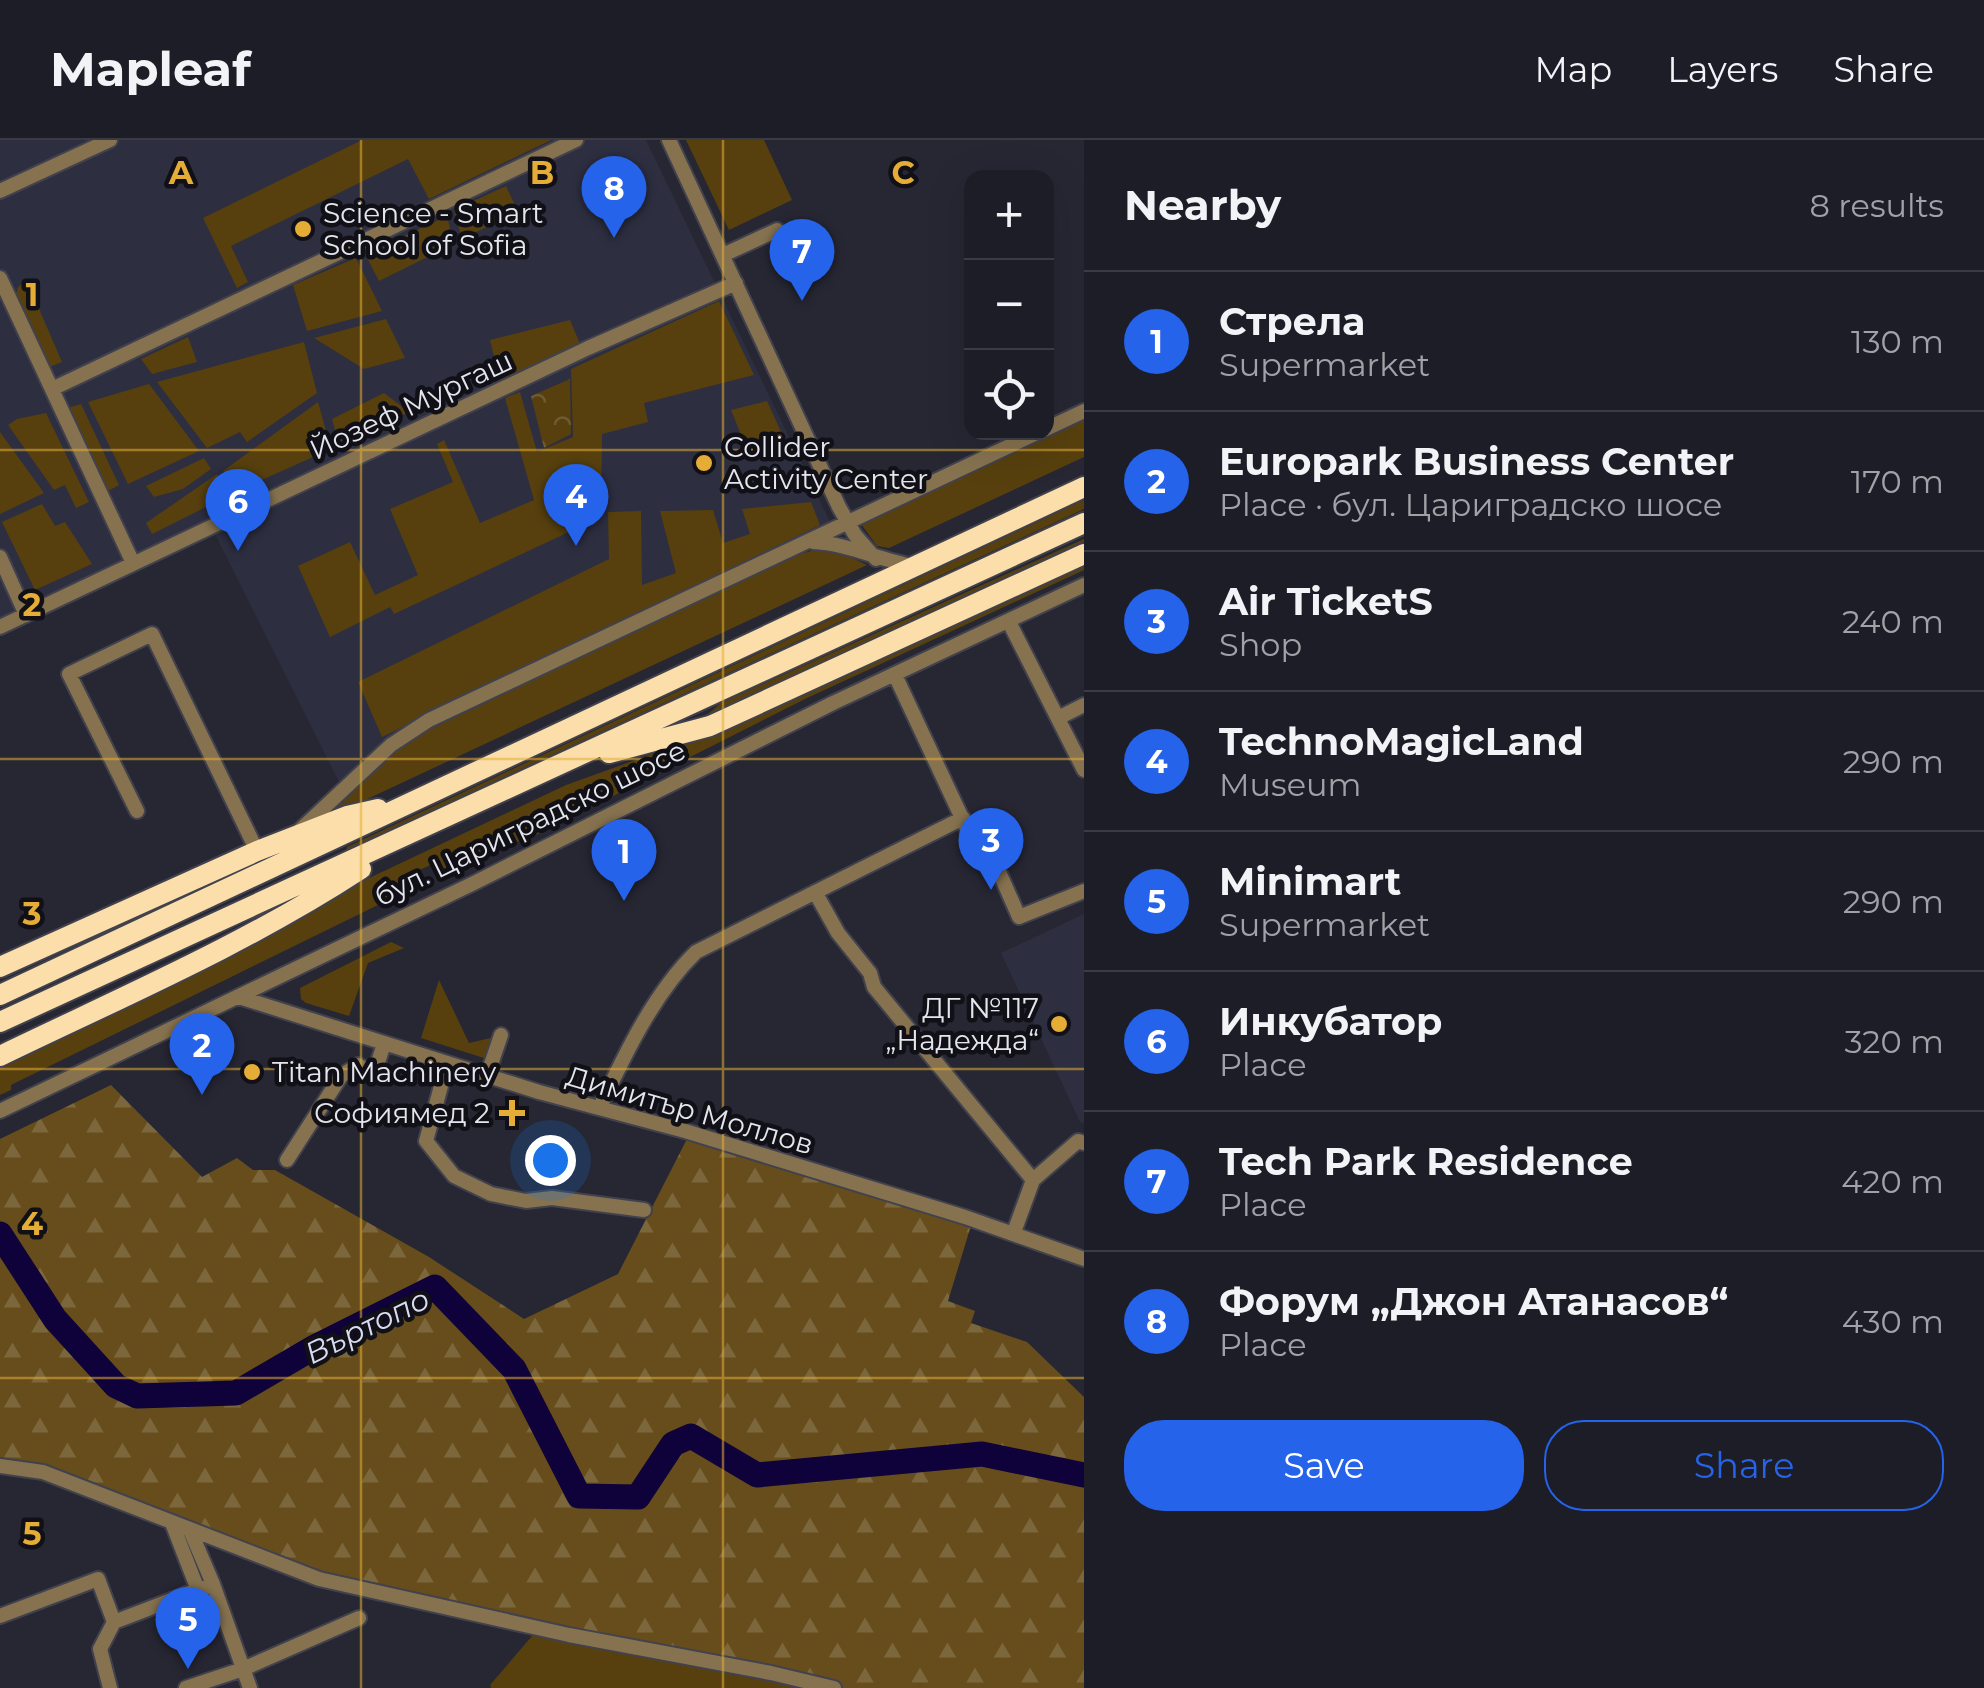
<!DOCTYPE html>
<meta charset="utf-8">
<style>
body{margin:0;font-family:Montserrat,sans-serif;background:#25262e;color:#f1f3f6}
.controls{position:absolute;right:30px;top:30px;display:grid;overflow:hidden;border-radius:20px;box-shadow:0 10px 40px #0002}
.controls button{width:90px;height:90px;display:grid;place-items:center;padding:0;border:0;border-bottom:2px solid #3a3b43;background:#1c1d26;color:#f1f3f6;font:50px sans-serif}
.you{position:absolute;left:550px;top:1020px;width:35px;height:35px;margin:-25px;border:8px solid #fff;border-radius:50%;background:#1a73e8;box-shadow:0 0 0 15px #1a73e833}
.badge{display:grid;place-items:center;width:65px;height:65px;border-radius:50%;background:#2563eb;color:#fff;font-size:32px;font-weight:700}
.pin{position:absolute;translate:-50% -82px;filter:drop-shadow(0 2px 5px #0008)}
.pin::after{content:'';position:absolute;top:52px;width:35px;height:30px;background:inherit;clip-path:polygon(0 0,100% 0,50% 100%)}
.list{margin:0;padding:0;list-style:none}
h2{display:flex;justify-content:space-between;align-items:center;height:130px;margin:0;padding:0 40px;font-size:42px}
h2 small{font-size:32px;font-weight:400;color:#a0a2a7}
.list li{display:grid;grid-template-columns:65px 1fr auto;gap:30px;align-items:center;box-sizing:border-box;height:140px;padding:0 40px;border-top:2px solid #3a3b43}
.list b{display:block;font-size:38px;white-space:nowrap}
.list p{margin:0;font-size:32px;white-space:nowrap;color:#a0a2a7}
.list em{font-size:32px;font-style:normal;color:#a0a2a7}
.actions{display:flex;gap:20px;padding:30px 40px}
.actions a{flex:1;padding:22px 0;border:2px solid #2563eb;border-radius:40px;text-align:center;font-size:35px;color:#2563eb}
.actions .main{background:#2563eb;color:#fff}
.icon{flex:none;width:55px;height:55px;fill:none;stroke:currentColor;stroke-width:2;stroke-linecap:round;stroke-linejoin:round}
.map{position:relative;flex:none;width:1084px;height:1548px;overflow:hidden}
header{display:flex;align-items:center;gap:60px;box-sizing:border-box;height:140px;padding:0 50px;background:#1c1d26;border-bottom:2px solid #3a3b43}
header strong{font-size:48px}
nav{display:flex;gap:55px;margin-inline-start:auto;font-size:35px}
main{display:flex}
aside{flex:1;background:#1c1d26}
.map>svg:first-child{display:block}
</style>
<header>
<strong>Mapleaf</strong>
<nav><a>Map</a><a>Layers</a><a>Share</a></nav>
</header>
<main>
<div class="map">
<svg width="1084" height="1548" viewBox="0 0 1084 1548">
<defs>
<pattern id="forest-firs" width="22" height="20" patternUnits="userSpaceOnUse" patternTransform="scale(2.5)"><rect width="22" height="20" fill="#664d1b"/><path d="M5 1l3.5 6h-7zM16 11l3.5 6h-7z" fill="#7c663c"/></pattern>
<pattern id="park-crowns" width="20" height="18" patternUnits="userSpaceOnUse" patternTransform="scale(2.5)"><rect width="20" height="18" fill="#57400e"/><path d="M2 6a3 3 0 1 1 6 0M12 15a3 3 0 1 1 6 0" fill="none" stroke="#6f5b31"/></pattern>
</defs>
<rect width="100%" height="100%" fill="#262733"/>
<path fill="#2d2e40" d="M0,0H646L831,384L429,580L342,648L211,386L0,487Z
M1084,774V983L1080,982L1001,813Z"/>
<path fill="#57400e" d="M362,0H551L429,59L408,19L231,106L248,142L237,148L203,78Z
M686,0H764L792,60L729,90Z
M506,46L518,72L462,99L454,70Z
M447,76L454,104L379,141L365,114Z
M356,118L382,171L307,191L293,145Z
M27,141L62,222L49,227L16,155L18,147Z
M719,161L754,235L644,263L648,282L602,294L601,377L394,474L390,467L330,497L298,426L350,402L375,455L418,435L390,369L453,342L437,304L444,300L480,383L534,360L505,258L520,252L537,312L573,297L571,229Z
M386,179L405,218L364,229L314,198Z
M570,180L581,206L500,242L490,200Z
M188,197L197,222L152,234L141,219Z
M304,202L317,253L247,302L240,292L207,308L157,242Z
M149,244L199,311L128,344L88,262Z
M384,253L409,272L339,305L332,279Z
M767,261L783,296L748,312L731,270Z
M318,262L331,309L237,351L223,331Z
M81,264L119,345L108,351L68,268Z
M46,273L89,362L76,368L65,345L54,350L8,285L17,279Z
M1084,278V317L889,408L877,406L861,384Z
M0,292L44,353L0,374Z
M204,318L211,329L183,349L154,357L146,346Z
M217,334L230,355L152,394L146,383Z
M1084,360V369L346,710L347,707Z
M811,362L820,385L382,597L358,542L609,419L608,372L641,371L642,445L676,433L660,371L713,370L723,403L750,394L742,369Z
M42,364L55,386L65,382L92,424L35,450L2,382Z
M1084,399V402L849,510V513L715,573H709L721,563Z
M819,409L842,413L867,425L331,676L319,677L376,624L414,597L795,415Z
M1084,423V430L805,559L536,695L481,715L478,712L439,731L434,723L400,740L404,749L384,762L11,945V950L0,955V924L365,740L566,645L719,590Z
M391,802L404,808L368,823L349,876L306,863L301,859L300,848Z
M439,840L469,903L495,897L487,919L421,898Z
M538,1489L834,1548H491L490,1545Z"/>
<path fill="url(#forest-firs)" d="M111,945L202,1037L237,1018L253,1030H275L429,1117L524,1179L618,1134L690,993L973,1079L948,1161L975,1171L971,1183L1027,1202L1084,1257V1548H834L319,1439L43,1332L0,1326V999Z"/>
<path fill="url(#park-crowns)" d="M570,239L571,294L544,308L531,256Z"/>
<g fill="none" stroke-linecap="round" stroke-linejoin="round">
<path stroke="#0f023a" stroke-width="25" d="M0,1094L55,1179L116,1246L137,1256L236,1253L313,1208L435,1147L514,1229L579,1356L638,1357L673,1304L691,1296L757,1335L982,1314L1084,1335"/>
<g stroke="#41424d" stroke-width="18">
<path id="minor" d="M669,0L839,367L855,395L876,419
M0,51L110,0
M723,115L777,90
M0,138L133,423
M52,249L576,0
M1046,289L1084,271
M813,402C846,403 880,420 913,426
M0,417L26,475
M1009,482L1084,630
M0,487L588,208L736,143
M895,535L969,693L989,709L1019,777L1084,751
M1058,578L1084,565
M137,671L69,534L152,494L257,711
M300,690L391,605L429,580L1039,292
M815,752L838,793L870,833L874,847L1033,1040
M239,857L539,952L685,991L965,1077L1084,1119
M447,924L426,1001L454,1036L491,1054L526,1061L552,1058L644,1070
M487,936L501,895
M600,967C625,914 654,853 696,812L963,678
M0,971L472,744L833,563L1084,445
M287,1020L341,936L358,925L374,934L384,904
M1014,1092L1033,1040L1078,1001L1084,1003
M0,1326L43,1332L319,1439L569,1495L771,1533L834,1548
M172,1383L198,1450
M190,1390L213,1444L250,1548
M0,1476L98,1439L114,1482
M110,1548L100,1509L114,1482L213,1444
M186,1548L243,1529L359,1478"/>
</g>
<g stroke="#41424d" stroke-width="24">
<path id="highway" d="M609,613L710,586L1084,414
M0,827L257,711L347,676L378,669
M0,855L1084,347
M0,882L1084,383
M0,916C122,857 248,803 361,729"/>
</g>
<use href="#minor" stroke="#86724f" stroke-width="14"/>
<use href="#highway" stroke="#fbdea9" stroke-width="20"/>
</g>
<path fill="none" stroke="#e5ad35" stroke-width="2.5" stroke-opacity="0.55" d="M361,0V1548M723,0V1548M0,310H1084M0,619H1084M0,929H1084M0,1238H1084"/>
<g fill="#e5ad35" stroke="#101016" stroke-width="4">
<circle cx="303" cy="89" r="10"/>
<circle cx="704" cy="323" r="10"/>
<circle cx="1059" cy="884" r="10"/>
<circle cx="252" cy="932" r="10"/>
<path d="M507 958h10v10h10v10h-10v10h-10v-10h-10v-10h10z"/>
</g>
<g text-anchor="middle" dominant-baseline="central" stroke-width="9" stroke-linejoin="round" paint-order="stroke">
<g font-size="28" fill="#e5e5ee" stroke="#101016" text-anchor="start">
<text x="323" y="73">Science - Smart<tspan x="323" dy="32">School of Sofia</tspan></text>
<text x="724" y="307">Collider<tspan x="724" dy="32">Activity Center</tspan></text>
<text x="1039" y="868" text-anchor="end">ДГ №117<tspan x="1039" dy="32">„Надежда“</tspan></text>
<text x="272" y="932">Titan Machinery</text>
<text x="490" y="973" text-anchor="end">Софиямед 2</text>
</g>
<g font-size="28" fill="#e5e5ee" stroke="#101016">
<text transform="translate(411 265) rotate(-25)">Йозеф Мургаш</text>
<text transform="translate(530 683) rotate(-26)">бул. Цариградско шосе</text>
<text transform="translate(690 970) rotate(16)">Димитър Моллов</text>
</g>
<g font-size="30" font-style="italic" fill="#d9dbf2" stroke="#101016">
<text transform="translate(367 1186) rotate(-26)">Въртопо</text>
</g>
</g>
<g font-size="32" text-anchor="middle" font-weight="bold" fill="#e5ad35" stroke="#101016" stroke-width="9" stroke-linejoin="round" paint-order="stroke">
<text x="181" y="44">A</text>
<text x="542" y="44">B</text>
<text x="903" y="44">C</text>
<text x="32" y="166">1</text>
<text x="32" y="476">2</text>
<text x="32" y="785">3</text>
<text x="32" y="1095">4</text>
<text x="32" y="1405">5</text>
</g>
</svg>
<div class="controls">
<button>+</button>
<button>−</button>
<button><svg class="icon" aria-label="locate" viewBox="0 0 24 24"><circle cx="12" cy="12" r="6"/><path d="M12 2v4M12 18v4M2 12h4M18 12h4"/></svg></button>
</div>
<div class="you"></div>
<div class="pin badge" style="left:624px;top:761px">1</div>
<div class="pin badge" style="left:202px;top:955px">2</div>
<div class="pin badge" style="left:991px;top:750px">3</div>
<div class="pin badge" style="left:576px;top:406px">4</div>
<div class="pin badge" style="left:188px;top:1529px">5</div>
<div class="pin badge" style="left:238px;top:411px">6</div>
<div class="pin badge" style="left:802px;top:161px">7</div>
<div class="pin badge" style="left:614px;top:98px">8</div>
</div>
<aside>
<h2>Nearby<small>8 results</small></h2>
<ul class="list">
<li><span class="badge">1</span><div><b>Стрела</b><p>Supermarket</p></div><em>130 m</em></li>
<li><span class="badge">2</span><div><b>Europark Business Center</b><p>Place · бул. Цариградско шосе</p></div><em>170 m</em></li>
<li><span class="badge">3</span><div><b>Air TicketS</b><p>Shop</p></div><em>240 m</em></li>
<li><span class="badge">4</span><div><b>TechnoMagicLand</b><p>Museum</p></div><em>290 m</em></li>
<li><span class="badge">5</span><div><b>Minimart</b><p>Supermarket</p></div><em>290 m</em></li>
<li><span class="badge">6</span><div><b>Инкубатор</b><p>Place</p></div><em>320 m</em></li>
<li><span class="badge">7</span><div><b>Tech Park Residence</b><p>Place</p></div><em>420 m</em></li>
<li><span class="badge">8</span><div><b>Форум „Джон Атанасов“</b><p>Place</p></div><em>430 m</em></li>
</ul>
<div class="actions"><a class="main">Save</a><a>Share</a></div>
</aside>
</main>
